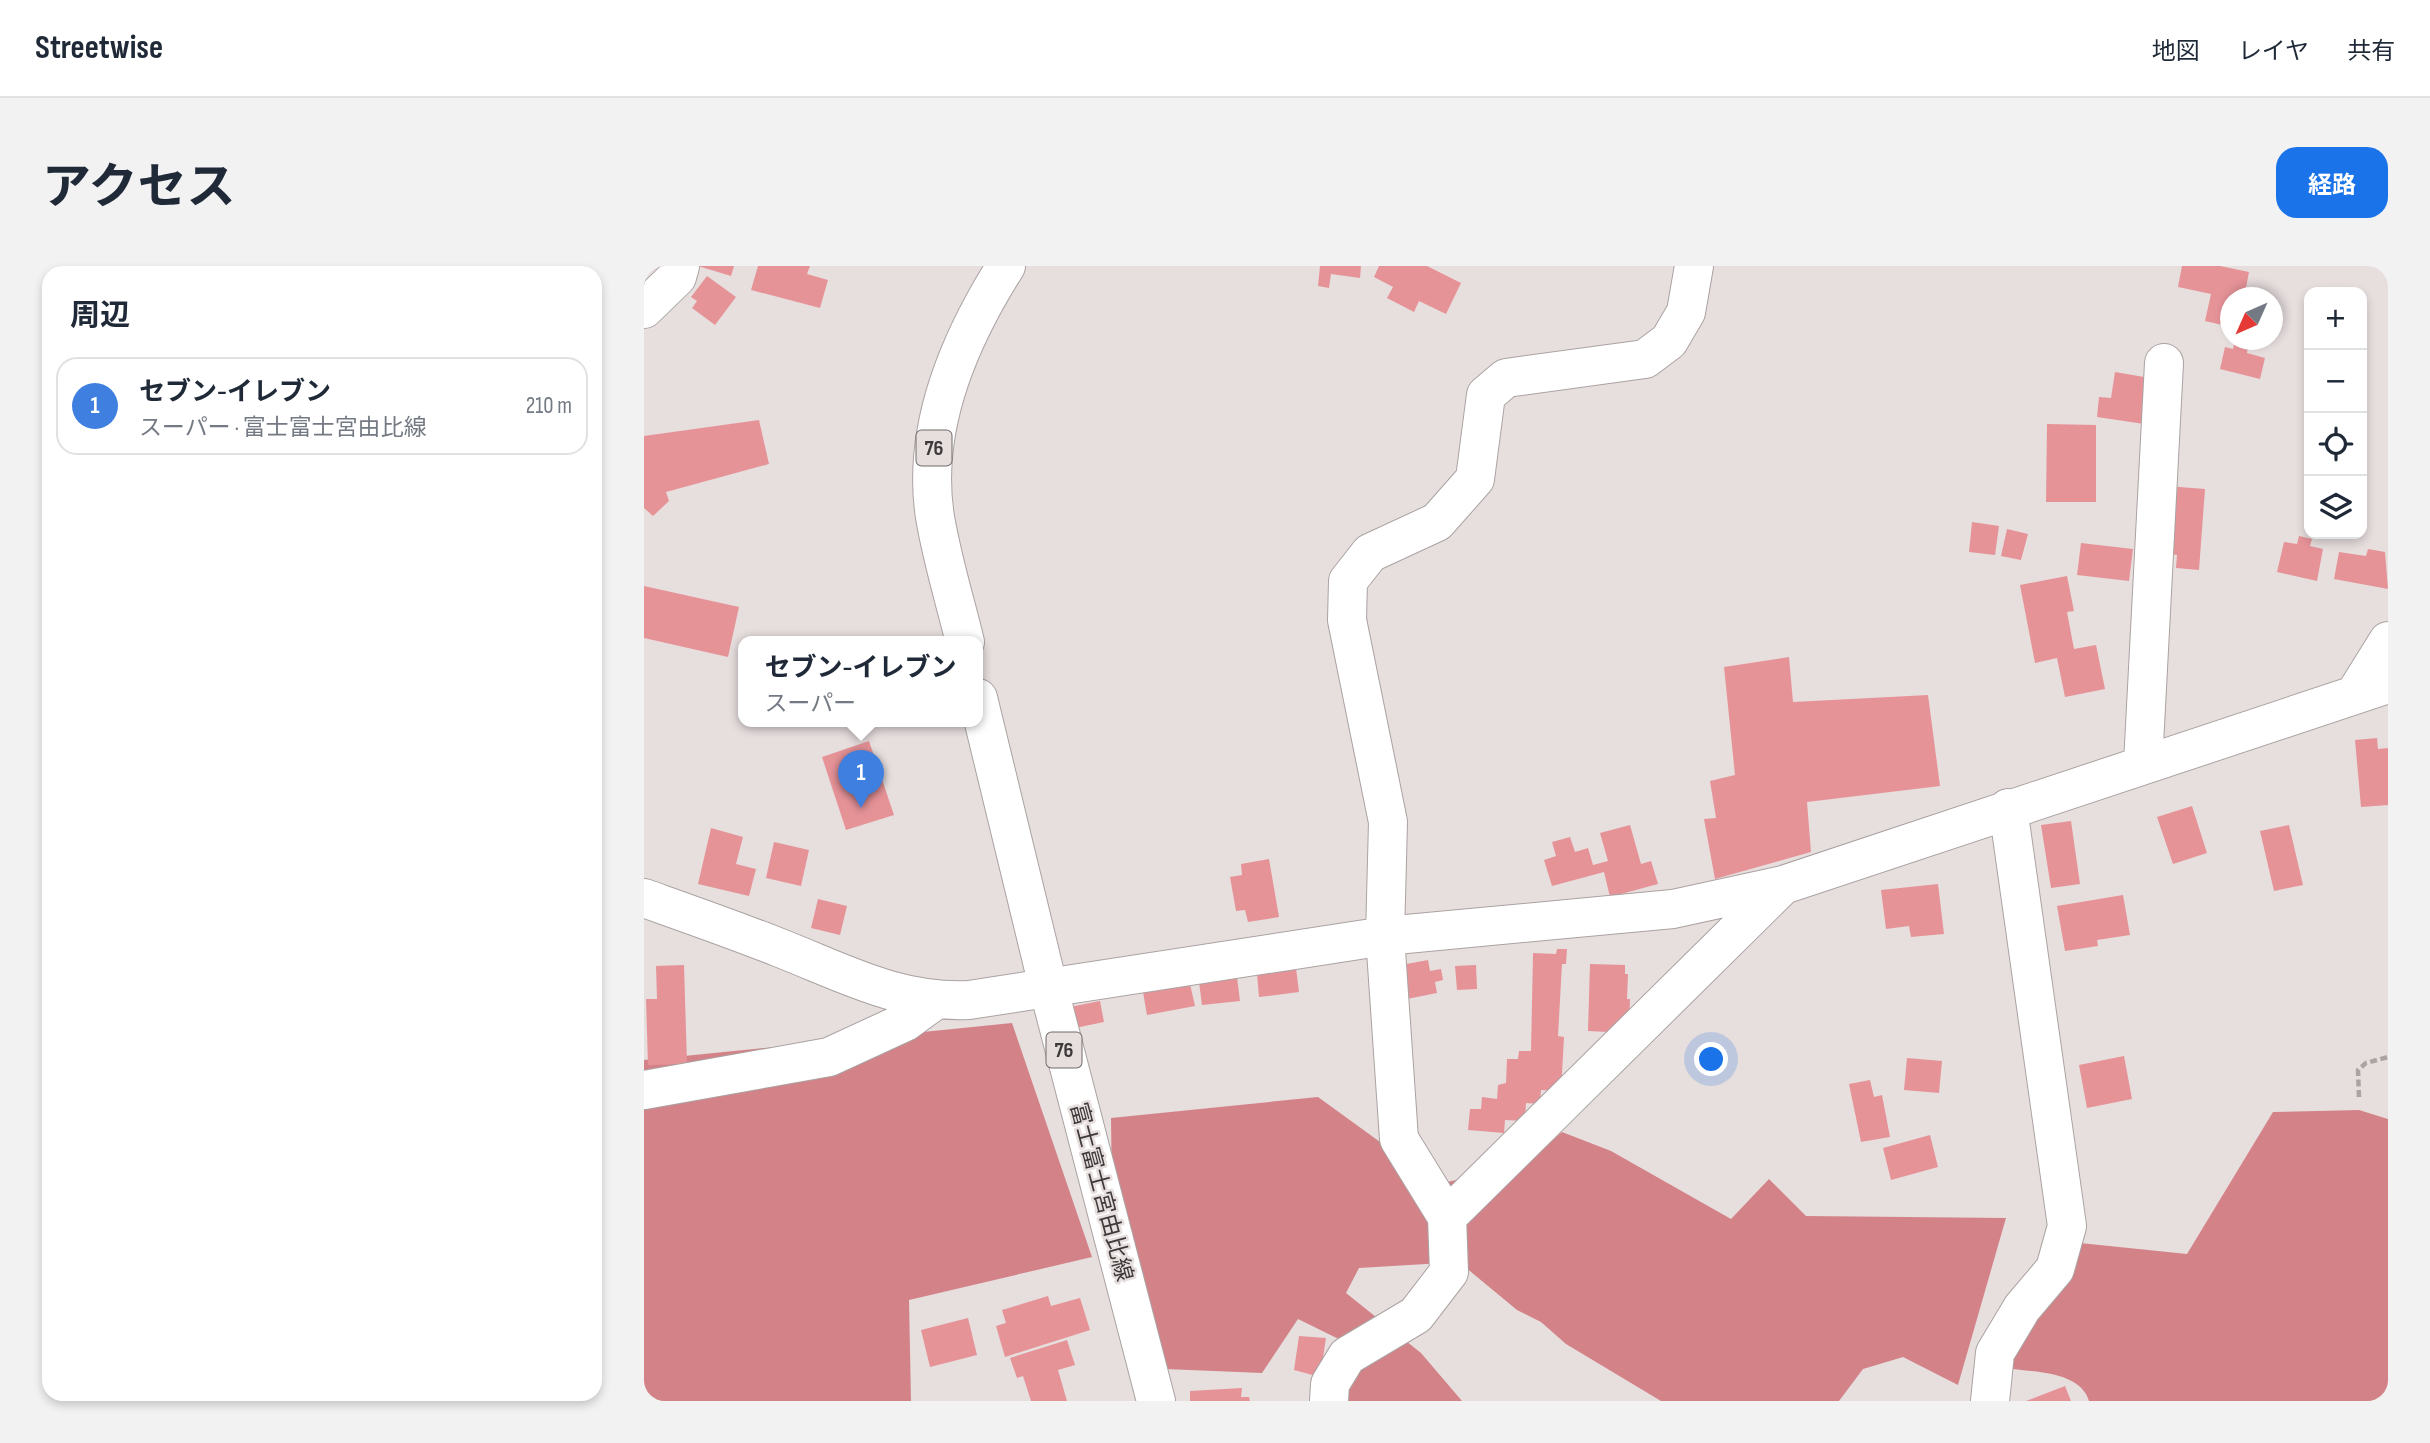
<!DOCTYPE html>
<html lang="ja">
<meta charset="utf-8">
<style>
body{margin:0;font-family:"Sofia Sans Condensed","Noto Sans JP",sans-serif;background:#f2f2f3;color:#1f2937}
.controls{position:absolute;right:21px;top:21px;display:grid;overflow:hidden;border-radius:14px;box-shadow:0 4px 10px #0003}
.controls button{width:63px;height:63px;display:grid;place-items:center;padding:0;border:0;border-bottom:2px solid #e0e1e3;background:#fff;color:#1f2937;font:35px sans-serif}
.compass{position:absolute;left:1576px;top:21px;width:63px;height:63px;border-radius:50%;background:#fff;box-shadow:0 4px 10px #0003;rotate:225deg}
.you{position:absolute;left:1068px;top:794px;width:24px;height:24px;margin:-18px;border:5px solid #fff;border-radius:50%;background:#1a73e8;box-shadow:0 0 0 10px #1a73e833}
.badge{display:grid;place-items:center;width:46px;height:46px;border-radius:50%;background:#1a73e8;color:#fff;font-size:23px;font-weight:700}
.pin{position:absolute;translate:-50% -58px;filter:drop-shadow(0 2px 4px #0008)}
.pin::after{content:'';position:absolute;top:37px;width:24px;height:21px;background:inherit;clip-path:polygon(0 0,100% 0,50% 100%)}
.popup{position:absolute;left:94px;top:370px;width:245px;height:91px;box-sizing:border-box;display:grid;place-content:center;border-radius:14px;background:#fff;filter:drop-shadow(0 2px 5px #0005);font-size:23px;white-space:nowrap;color:#747a83}
.popup b{font-size:26px;color:#1f2937}
.popup::after{content:'';position:absolute;left:50%;top:100%;margin-left:-14px;border:14px solid transparent;border-top-color:#fff}
.list{margin:0;padding:0;list-style:none}
h2{display:flex;justify-content:space-between;align-items:center;height:91px;margin:0;padding:0 28px;font-size:30px}
h2 small{font-size:23px;font-weight:400;color:#747a83}
.list li{display:grid;grid-template-columns:46px 1fr auto;gap:21px;align-items:center;box-sizing:border-box;height:98px;margin:0 14px 14px;padding:0 14px;border:2px solid #e0e1e3;border-radius:21px}
.list b{display:block;font-size:26px;white-space:nowrap}
.list p{margin:0;font-size:23px;white-space:nowrap;color:#747a83}
.list em{font-size:23px;font-style:normal;color:#747a83}
.icon{flex:none;width:38px;height:38px;fill:none;stroke:currentColor;stroke-width:2;stroke-linecap:round;stroke-linejoin:round}
.map{position:relative;flex:none;width:1744px;height:1135px;overflow:hidden;border-radius:21px}
header{display:flex;align-items:center;gap:42px;box-sizing:border-box;height:98px;padding:0 35px;background:#fff;border-bottom:2px solid #e0e1e3}
header strong{font-size:33px}
nav{display:flex;gap:38px;margin-inline-start:auto;font-size:24px}
.intro{display:flex;align-items:center;justify-content:space-between;box-sizing:border-box;height:168px;padding:0 42px}
h1{margin:0;font-size:49px}
.button{padding:18px 32px;border-radius:21px;background:#1a73e8;color:#fff;font-size:24px;font-weight:700}
main{display:flex;gap:42px;padding:0 42px}
aside{flex:1;background:#fff;border-radius:21px;box-shadow:0 4px 10px #0003}
.map>svg:first-child{display:block}
</style>
<header>
<strong>Streetwise</strong>
<nav><a>地図</a><a>レイヤ</a><a>共有</a></nav>
</header>
<div class="intro"><h1>アクセス</h1><a class="button">経路</a></div>
<main>
<aside>
<h2>周辺<small></small></h2>
<ul class="list">
<li><span class="badge" style="background:#3f7fe0">1</span><div><b>セブン-イレブン</b><p>スーパー · 富士富士宮由比線</p></div><em>210 m</em></li>
</ul>
</aside>
<div class="map">
<svg width="1744" height="1135" viewBox="0 0 1744 1135">
<rect width="100%" height="100%" fill="#e7dede"/>
<path fill="#d38388" d="M368,757L448,991L265,1034L267,1135H0V794Z
M674,831L794,918L880,899L918,866L967,885L1087,953L1125,913L1162,950L1362,952L1314,1119L1259,1091L1219,1103L1195,1135H1017L922,1078L897,1056L873,1044L815,996L715,1002L702,1027L777,1087L818,1135H697L715,1083L654,1053L618,1107L521,1103L468,932L467,852Z
M1715,844L1744,853V1135H1445C1436,1104 1386,1106 1359,1102L1436,977L1543,988L1629,846Z"/>
<path fill="#e69398" d="M54,0H90L87,10Z
M114,0H166L163,8L184,14L176,42L107,24Z
M676,0H717L716,12L687,8L685,22L674,20Z
M735,0H783L817,17L802,48L775,35L770,46L743,32L749,21L730,11Z
M1538,0H1576L1605,6L1600,32H1587V61L1561,55L1567,28L1534,21Z
M63,10L92,31L71,59L48,42L53,35L47,31Z
M1590,78L1604,81L1603,87L1621,92L1616,113L1576,103L1581,81L1589,83Z
M1471,106L1506,112L1500,158L1453,151L1455,131L1467,132Z
M115,154L125,198L22,226L25,235L9,250L0,242V170Z
M1403,158L1452,159V236H1402Z
M1523,220L1561,223L1555,304L1532,302L1533,289L1518,287Z
M1328,256L1355,260L1351,289L1325,286Z
M1363,263L1384,268L1377,294L1357,290Z
M1655,270L1668,273L1666,280L1679,283L1673,315L1633,306L1640,276L1653,278Z
M1437,277L1489,283L1485,315L1433,309Z
M1724,283L1741,286L1744,323L1690,313L1695,286L1722,290Z
M1423,310L1430,345L1423,346L1430,383L1452,379L1461,423L1421,431L1413,392L1391,397L1376,319Z
M0,320L95,341L84,391L0,372Z
M1145,391L1149,436L1284,429L1296,520L1163,536L1167,586L1071,613L1060,553L1072,552L1066,515L1091,509L1080,401Z
M1733,472L1734,483L1744,482V539L1717,541L1711,474Z
M225,475L250,549L202,564L178,491Z
M1548,540L1563,587L1529,598L1513,551Z
M1427,555L1436,618L1407,622L1397,559Z
M986,559L997,598L1007,595L1014,618L966,631L960,606L908,620L900,594L912,590L908,576L926,571L931,586L944,582L949,599L964,595L956,567Z
M1645,559L1659,619L1630,625L1616,565Z
M67,562L99,571L92,598L112,603L105,630L54,618Z
M130,576L165,584L157,620L122,612Z
M625,593L635,651L604,656L601,644L592,645L586,611L598,609L597,598Z
M1294,618L1300,668L1267,671L1265,660L1242,663L1237,624Z
M1479,629L1486,669L1453,674L1454,680L1421,685L1413,640Z
M174,633L203,640L196,669L167,662Z
M913,683H923L922,698H918L914,770L920,771L917,825L897,824L896,838L882,837L881,855L861,854L860,867L824,864L826,843H837L838,831L853,833L854,819L862,817L863,793H874L875,785H887L889,687L912,688Z
M784,694L786,705L797,703L799,714L791,716L793,727L763,733L757,699Z
M946,698L981,699V708H984L983,733H986L985,767L944,765Z
M40,699L43,798L4,799L2,733H13L12,700Z
M832,699L833,723L813,724L811,700Z
M652,702L655,726L615,731L613,707Z
M593,711L596,735L558,739L555,716Z
M546,718L551,740L503,749L499,726Z
M456,735L460,756L431,762L426,741Z
M1480,790L1488,833L1443,842L1435,799Z
M1263,792L1298,795L1295,827L1260,824Z
M1226,814L1230,831L1238,829L1246,871L1217,876L1205,818Z
M1286,869L1294,901L1247,914L1239,882Z
M404,1030L407,1040L436,1032L446,1064L361,1091L352,1060L362,1057L358,1044Z
M324,1052L333,1089L286,1101L277,1064Z
M655,1070L682,1072L676,1111L650,1104Z
M423,1074L431,1099L414,1104L423,1135H387L379,1110L373,1112L366,1092Z
M1421,1120L1427,1135H1382Z
M598,1122L597,1131H605L606,1135H546V1125Z"/>
<g fill="none" stroke-linecap="round" stroke-linejoin="round">
<g stroke="#aba2a2" stroke-width="40">
<path id="minor" d="M0,43L33,11L36,0
M1711,428L1744,375
M1499,498L1520,97
M0,632C45,648 91,664 136,682C200,707 253,737 325,734L741,670L1029,643L1139,619L1744,418
M0,824L185,791L261,756L290,735
M803,951L1139,619
M685,1135L686,1118L703,1090L772,1049L805,1006L803,951L755,873L741,670L744,556L703,354L704,315L726,287L793,256L831,213L842,129L862,112L1001,93L1025,75L1042,46L1050,0
M1346,1135L1351,1087L1378,1042L1411,1003L1423,960L1364,542"/>
</g>
<g stroke="#aba2a2" stroke-width="40">
<path id="major" d="M321,376C311,335 298,293 291,251C277,162 315,74 362,0
M334,432L404,720L512,1135"/>
</g>
<path stroke="#aca4a4" stroke-width="4.5" stroke-dasharray="7 3.5" stroke-linecap="butt" d="M1715,831L1714,804L1722,797L1744,791"/>
<use href="#minor" stroke="#fff" stroke-width="38"/>
<use href="#major" stroke="#fff" stroke-width="38"/>
</g>
<g text-anchor="middle" dominant-baseline="central" stroke-width="5" stroke-linejoin="round" paint-order="stroke">
<g fill="#e7dede" stroke="#716b6b" stroke-width="2">
<rect x="272.5" y="164.5" width="35" height="35" rx="5"/>
<rect x="402.5" y="766.5" width="35" height="35" rx="5"/>
</g>
<g font-size="21" font-weight="bold" fill="#3e3a3a">
<text x="290" y="182">76</text>
<text x="420" y="784">76</text>
</g>
<g font-size="23" fill="#3e3a3a" stroke="#e7dede">
<text transform="translate(457 926) rotate(75)">富士富士宮由比線</text>
</g>
</g>
</svg>
<div class="controls">
<button>+</button>
<button>−</button>
<button><svg class="icon" aria-label="locate" viewBox="0 0 24 24"><circle cx="12" cy="12" r="6"/><path d="M12 2v4M12 18v4M2 12h4M18 12h4"/></svg></button>
<button><svg class="icon" aria-label="layers" viewBox="0 0 24 24"><path d="M12 4l9 5-9 5-9-5zM3 14l9 5 9-5"/></svg></button>
</div>
<svg class="compass" viewBox="-18 -18 36 36"><path d="M0-13l5 13h-10z" fill="#e53935"/><path d="M0 13l5-13h-10z" fill="#747a83"/></svg>
<div class="you"></div>
<div class="pin badge" style="left:217px;top:542px;background:#3f7fe0">1</div>
<div class="popup"><b>セブン-イレブン</b>スーパー</div>
</div>
</main>
